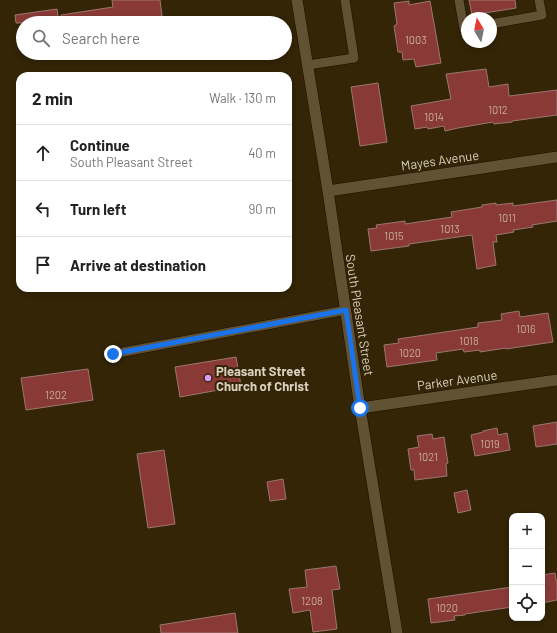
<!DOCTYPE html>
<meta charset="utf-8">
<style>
body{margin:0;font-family:Barlow,sans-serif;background:#f2f2f2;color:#222}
.controls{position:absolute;right:12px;bottom:12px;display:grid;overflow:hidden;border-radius:8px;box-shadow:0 2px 6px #0003}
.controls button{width:36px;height:36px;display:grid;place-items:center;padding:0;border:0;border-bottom:1px solid #e0e0e0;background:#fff;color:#222;font:20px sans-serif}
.compass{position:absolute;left:461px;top:12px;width:36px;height:36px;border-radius:50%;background:#fff;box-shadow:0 2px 6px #0003;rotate:350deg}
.stop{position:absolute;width:12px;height:12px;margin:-9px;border:3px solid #1a73e8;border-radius:50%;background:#fff}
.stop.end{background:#1a73e8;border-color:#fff;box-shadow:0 1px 4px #0008}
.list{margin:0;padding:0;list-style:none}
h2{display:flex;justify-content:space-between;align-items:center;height:52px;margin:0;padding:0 16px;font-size:17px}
h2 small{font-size:13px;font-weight:400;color:#767676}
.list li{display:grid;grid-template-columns:26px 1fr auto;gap:12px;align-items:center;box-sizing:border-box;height:56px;padding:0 16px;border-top:1px solid #e0e0e0}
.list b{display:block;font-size:15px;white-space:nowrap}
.list p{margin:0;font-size:13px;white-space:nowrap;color:#767676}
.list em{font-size:13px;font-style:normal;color:#767676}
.icon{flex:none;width:22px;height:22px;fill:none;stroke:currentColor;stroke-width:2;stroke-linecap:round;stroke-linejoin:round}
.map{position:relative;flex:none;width:557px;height:633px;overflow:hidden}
.search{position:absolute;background:#fff;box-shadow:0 2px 6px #0003;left:16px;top:16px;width:276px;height:44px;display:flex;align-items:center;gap:10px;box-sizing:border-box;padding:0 14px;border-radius:22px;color:#767676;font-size:15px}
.panel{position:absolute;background:#fff;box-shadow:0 2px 6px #0003;left:16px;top:72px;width:276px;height:220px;border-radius:12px}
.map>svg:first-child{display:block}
</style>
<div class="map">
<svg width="557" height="633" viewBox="0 0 557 633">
<rect width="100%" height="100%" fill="#332506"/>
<path fill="#893a36" stroke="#9d7672" d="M112,0H160L162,16L138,19L139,23H61V15L113,7Z
M469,0H515L516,8L472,15Z
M409,1V5L430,1L441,63L416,67L414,59L403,60L402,52H398L394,26L397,24L394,3Z
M57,9L59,23H16L15,15Z
M486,69L489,87L508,84L509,96L557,90V115L512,121V122L494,124L493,122L458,128L445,131L444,126L428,129L427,127L415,129L411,106L451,99L446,74Z
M378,83L387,142L360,146L351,87Z
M557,200V221L532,225L533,227L513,230L514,232L496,235L497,242H493L496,265L477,269L472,235L409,244V246L371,251L368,229L377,228L376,225L405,221V224L452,217L451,212L482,207V205L496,203V205L513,203V206Z
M519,311L520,317L548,313L553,342L506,349V348L480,352V350L464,352L463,349L436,353L437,360L387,367L384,345L399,343L398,339L478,327V323L502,320L501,314Z
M236,357L241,386L180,397L175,367Z
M88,369L93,400L26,410L21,378Z
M557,422V444L536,447L533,426Z
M497,428L498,435L507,433L510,450L475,456L471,435L483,432V431Z
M432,434L433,439L444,437L448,463L446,464L447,476L415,480L414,470H411L408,449L419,447L417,436Z
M164,450L175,524L148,528L137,454Z
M283,479L286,499L270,501L267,482Z
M467,490L471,510L458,513L454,493Z
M336,566L340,589L332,590L337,629L313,632L310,610L293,613L289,589L307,587L305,570Z
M555,573L556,580H557V600L542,603V575Z
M512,587V607L465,614V615L454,616L455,620L431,623L428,599Z
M235,613L238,633H161L160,625Z"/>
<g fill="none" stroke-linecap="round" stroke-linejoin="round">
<g stroke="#180e00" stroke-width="10">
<path id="service" d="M459,0L464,29L467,28
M491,24L542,15L539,0
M308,65L354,58L345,0
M113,354L346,310"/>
</g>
<g stroke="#180e00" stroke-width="12">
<path id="minor" d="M297,0L328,191L360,408L397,633
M328,191L557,157
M360,408L557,380"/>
</g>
<use href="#service" stroke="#625234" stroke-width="9"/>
<use href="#minor" stroke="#625234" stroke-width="11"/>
</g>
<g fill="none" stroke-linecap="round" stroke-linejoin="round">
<path stroke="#1a73e8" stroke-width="5" d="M113,354L346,310L360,408"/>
</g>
<circle fill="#da9af6" stroke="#332506" stroke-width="1.5" cx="208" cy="378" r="4"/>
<g text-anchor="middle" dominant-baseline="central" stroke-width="4" stroke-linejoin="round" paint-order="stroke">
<g font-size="11" fill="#c5aa9d">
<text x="416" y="39">1003</text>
<text x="498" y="109">1012</text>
<text x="434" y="116">1014</text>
<text x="507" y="217">1011</text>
<text x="450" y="228">1013</text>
<text x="394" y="235">1015</text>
<text x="526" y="328">1016</text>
<text x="469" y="340">1018</text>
<text x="410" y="352">1020</text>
<text x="56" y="394">1202</text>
<text x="490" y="443">1019</text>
<text x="428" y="456">1021</text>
<text x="312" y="600">1208</text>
<text x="447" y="607">1020</text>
</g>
<g font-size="13" fill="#d9d0bf" stroke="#332506">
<text transform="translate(440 160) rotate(-8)">Mayes Avenue</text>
<text transform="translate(360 315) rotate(81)">South Pleasant Street</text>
<text transform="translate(457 380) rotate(-8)">Parker Avenue</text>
</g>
<g font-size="13" font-weight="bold" fill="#d9d0bf" stroke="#332506" text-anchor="start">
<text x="216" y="371">Pleasant Street<tspan x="216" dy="15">Church of Christ</tspan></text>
</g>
</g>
</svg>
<div class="controls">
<button>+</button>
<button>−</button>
<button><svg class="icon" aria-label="locate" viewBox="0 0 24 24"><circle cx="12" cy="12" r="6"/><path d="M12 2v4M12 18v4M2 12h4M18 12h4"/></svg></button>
</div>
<svg class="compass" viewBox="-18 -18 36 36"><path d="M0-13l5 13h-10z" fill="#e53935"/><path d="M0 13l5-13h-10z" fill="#767676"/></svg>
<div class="stop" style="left:360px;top:408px"></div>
<div class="stop end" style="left:113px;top:354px"></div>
<div class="search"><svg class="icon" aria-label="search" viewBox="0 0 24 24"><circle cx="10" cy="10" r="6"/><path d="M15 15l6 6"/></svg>Search here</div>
<section class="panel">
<h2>2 min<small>Walk · 130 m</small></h2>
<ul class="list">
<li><svg class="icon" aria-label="ahead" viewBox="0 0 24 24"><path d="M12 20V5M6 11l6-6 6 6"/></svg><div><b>Continue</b><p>South Pleasant Street</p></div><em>40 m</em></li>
<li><svg class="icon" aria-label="left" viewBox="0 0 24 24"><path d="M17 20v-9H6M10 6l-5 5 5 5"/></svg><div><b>Turn left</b></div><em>90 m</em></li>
<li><svg class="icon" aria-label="arrive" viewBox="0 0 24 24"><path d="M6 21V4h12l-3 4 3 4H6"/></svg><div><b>Arrive at destination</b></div></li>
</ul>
</section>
</div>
